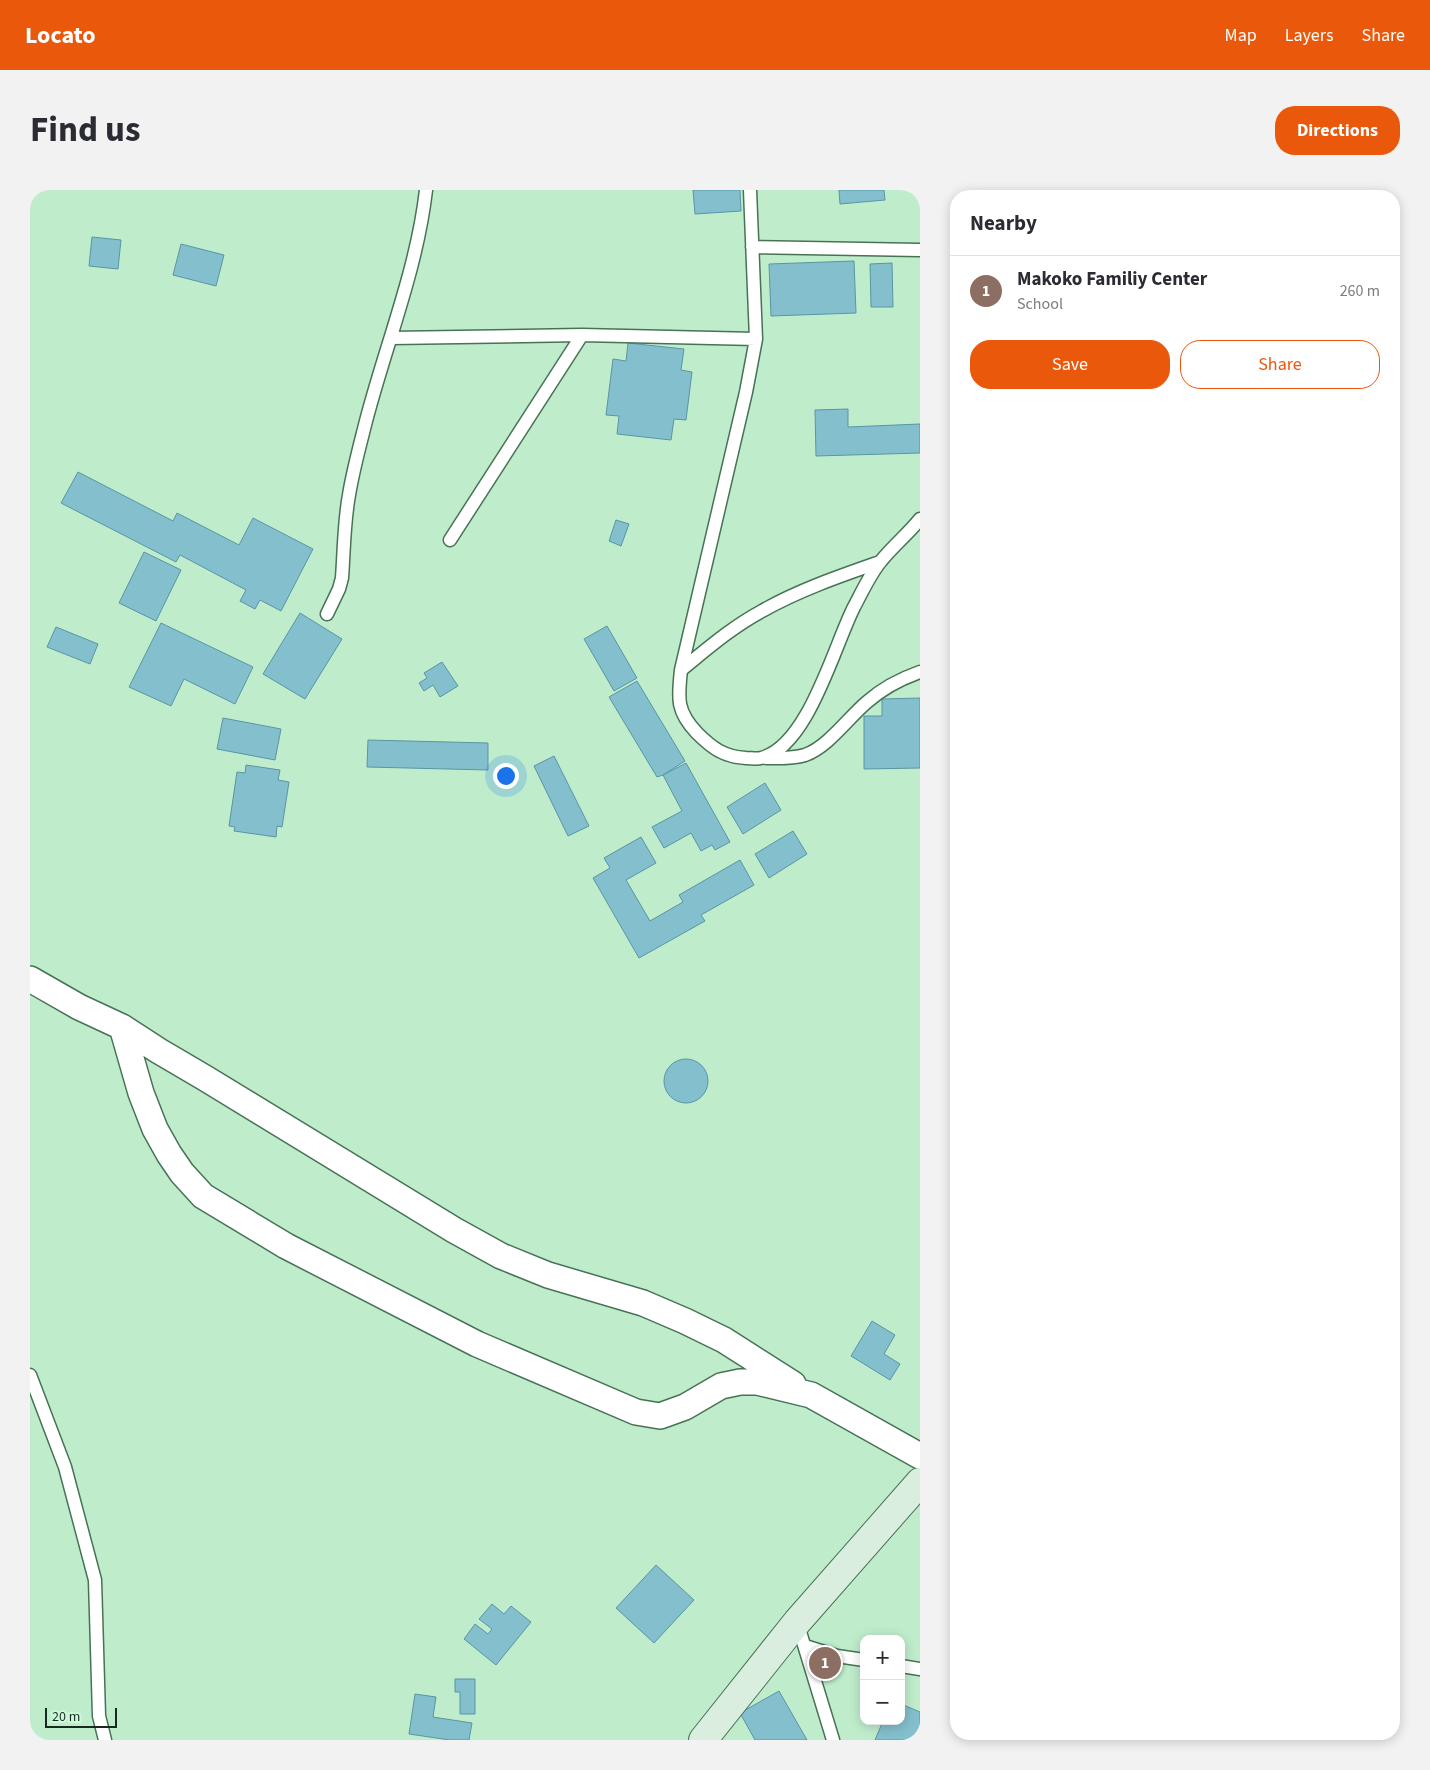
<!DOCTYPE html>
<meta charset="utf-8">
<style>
body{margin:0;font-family:"Source Sans 3",sans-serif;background:#f2f2f3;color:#2b2b33}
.controls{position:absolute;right:15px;bottom:15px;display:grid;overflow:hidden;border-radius:10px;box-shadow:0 2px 12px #0003}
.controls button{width:45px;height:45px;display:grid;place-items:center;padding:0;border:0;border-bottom:1px solid #e1e1e2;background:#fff;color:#2b2b33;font:25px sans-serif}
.scale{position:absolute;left:15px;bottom:12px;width:72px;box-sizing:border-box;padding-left:5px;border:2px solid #182a1e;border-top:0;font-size:14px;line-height:18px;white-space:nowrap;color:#182a1e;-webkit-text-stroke:4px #ccfad9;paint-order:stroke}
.you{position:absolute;left:475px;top:585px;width:18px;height:18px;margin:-12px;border:4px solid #fff;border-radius:50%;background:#1a73e8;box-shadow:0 0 0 8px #1a73e833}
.badge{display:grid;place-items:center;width:32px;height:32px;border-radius:50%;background:#ea580c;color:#fff;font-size:16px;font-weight:700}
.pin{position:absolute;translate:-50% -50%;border:2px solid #fff;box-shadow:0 1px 5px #0006}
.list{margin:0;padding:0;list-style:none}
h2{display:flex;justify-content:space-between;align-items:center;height:65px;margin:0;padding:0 20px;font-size:21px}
h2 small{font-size:16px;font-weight:400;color:#7c7c81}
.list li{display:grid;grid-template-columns:32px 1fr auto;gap:15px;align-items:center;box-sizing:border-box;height:70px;padding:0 20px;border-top:1px solid #e1e1e2}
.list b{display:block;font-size:19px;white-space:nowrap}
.list p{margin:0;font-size:16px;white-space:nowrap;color:#7c7c81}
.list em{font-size:16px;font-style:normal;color:#7c7c81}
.actions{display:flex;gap:10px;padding:15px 20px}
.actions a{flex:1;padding:11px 0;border:1px solid #ea580c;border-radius:20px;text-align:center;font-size:18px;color:#ea580c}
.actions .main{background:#ea580c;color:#fff}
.map{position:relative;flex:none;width:890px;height:1550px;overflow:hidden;border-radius:20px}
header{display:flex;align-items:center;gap:30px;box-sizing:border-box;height:70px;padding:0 25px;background:#ea580c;color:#fff}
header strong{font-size:24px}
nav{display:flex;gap:28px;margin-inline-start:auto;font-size:18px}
.intro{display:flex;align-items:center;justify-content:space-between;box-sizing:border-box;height:120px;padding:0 30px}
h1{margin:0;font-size:35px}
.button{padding:12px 22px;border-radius:20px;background:#ea580c;color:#fff;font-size:18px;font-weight:700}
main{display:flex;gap:30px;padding:0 30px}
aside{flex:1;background:#fff;border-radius:20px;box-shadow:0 2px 12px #0003}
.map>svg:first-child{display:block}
</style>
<header>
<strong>Locato</strong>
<nav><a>Map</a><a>Layers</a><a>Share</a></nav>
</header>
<div class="intro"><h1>Find us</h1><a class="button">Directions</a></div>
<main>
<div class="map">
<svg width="890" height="1550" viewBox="0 0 890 1550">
<rect width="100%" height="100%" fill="#bfedcc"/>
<path fill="#83bfcd" stroke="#5995a3" d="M663,0H710L711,21L665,24Z
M809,0H854L855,10L810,14Z
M62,47L91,50L88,79L59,76Z
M151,54L194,65L186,96L143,85Z
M824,71L826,123L741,126L739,74Z
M862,73L863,117H841L840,74Z
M598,153L654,159L651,180L662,182L656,230L644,229L641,250L587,244L589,226L576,225L583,169L596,171Z
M818,219V237L890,234V263L786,266L785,220Z
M48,282L143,331L147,323L209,355L223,328L283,359L251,421L230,410L225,419L210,411L216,400L150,365L146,372L31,313Z
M586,330L599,334L591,356L579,351Z
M114,362L151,380L126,431L89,413Z
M270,423L312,449L275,509L233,484Z
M131,433L223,477L205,514L154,489L141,516L99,497Z
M577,436L607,488L584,501L554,449Z
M26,437L68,454L60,474L17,457Z
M412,472L428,496L410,507L403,495L394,501L389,493L397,488L394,483Z
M607,491L655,571L633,585L627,587L579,507Z
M890,508V578L834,579V526H852V509Z
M193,528L251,539L245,570L187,559Z
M338,550L458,553V580L337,577Z
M524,566L559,636L538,646L504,576Z
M656,573L700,652L685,660L682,655L671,661L661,643L634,658L622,637L652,621L633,585Z
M216,575L250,580L248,590L259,592L252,637L247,636L246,647L204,641L205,637L199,636L207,582L215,583Z
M735,593L751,620L713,644L697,617Z
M763,641L777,664L739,688L725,664Z
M611,647L626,673L596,690L620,731L653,712L649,705L710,670L724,695L671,725L675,731L609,768L563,688L580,678L574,668Z
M634 891a22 22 0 1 1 44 0a22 22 0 1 1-44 0Z
M842,1131L865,1145L854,1164L870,1174L860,1190L821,1166Z
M626,1375L664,1410L624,1453L586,1418Z
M462,1414L474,1424L481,1416L501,1432L466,1475L434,1449L445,1434L458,1444L462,1439L449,1429Z
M425,1489H445V1524H430V1502H425Z
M749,1501L777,1550H725L710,1523Z
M385,1504L406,1507L403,1527L442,1533L439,1550H420L379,1544Z
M871,1514L890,1522V1550H845L853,1531H871Z"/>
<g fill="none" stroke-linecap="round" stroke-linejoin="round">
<g stroke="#487255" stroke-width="15">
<path id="lane" d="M720,0L726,149L716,202L651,480C648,508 646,521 667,543C682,558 694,567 716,568C721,568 727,569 731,568C778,557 804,456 824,417C832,402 840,384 851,371C863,356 878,344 890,329
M722,57L890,60
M361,148L552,145L726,149
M420,350L552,145
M297,424L309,399L312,388C314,360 314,332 319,305C323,280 330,255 336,231C356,154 387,79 396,0
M651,480C677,459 702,437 732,421C769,400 810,386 850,372
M736,568C749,568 762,569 775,565C798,557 818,528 837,512C853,498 870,489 890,482
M0,1185L35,1277L65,1390L69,1526L75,1550
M767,1432L803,1550
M775,1456L807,1466L834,1470
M871,1476L890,1479"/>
</g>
<g stroke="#487255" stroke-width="28">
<path id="street" d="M0,789L49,817L92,837L129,861L175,888L424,1040L471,1066L518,1085L613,1113L655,1131L694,1150L763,1194
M92,837L111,903L125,939L139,964L152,983L173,1006L256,1056L447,1154L606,1222L630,1226L655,1217L691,1196L710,1192H727L781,1205L890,1266"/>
</g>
<g stroke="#487255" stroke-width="30">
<path id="secondary" d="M673,1550L767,1432L890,1292"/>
</g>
<use href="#lane" stroke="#fff" stroke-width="12"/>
<use href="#street" stroke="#fff" stroke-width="25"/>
<use href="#secondary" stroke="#daeee0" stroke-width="28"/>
</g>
</svg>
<div class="controls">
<button>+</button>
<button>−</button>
</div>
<div class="scale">20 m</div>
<div class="you"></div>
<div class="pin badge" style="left:795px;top:1473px;background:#8d6e63">1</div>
</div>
<aside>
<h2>Nearby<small></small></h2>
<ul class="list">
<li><span class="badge" style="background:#8d6e63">1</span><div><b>Makoko Familiy Center</b><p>School</p></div><em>260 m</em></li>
</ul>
<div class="actions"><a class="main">Save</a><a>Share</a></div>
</aside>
</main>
